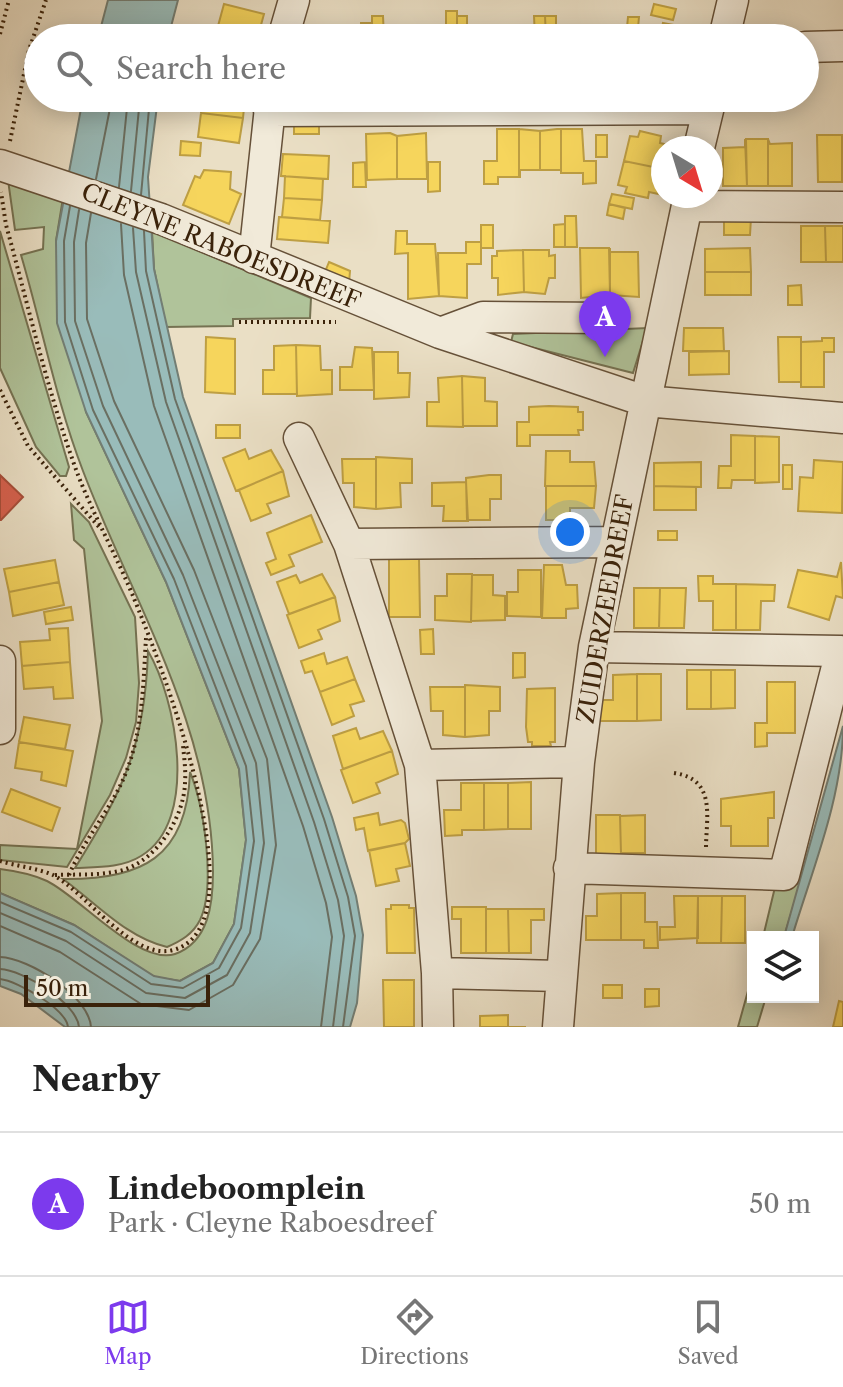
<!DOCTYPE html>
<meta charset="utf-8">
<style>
body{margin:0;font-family:"Libre Caslon Text",serif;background:#f2f2f2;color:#222}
.controls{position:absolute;right:24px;bottom:24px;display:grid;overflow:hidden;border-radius:0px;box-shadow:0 4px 20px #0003}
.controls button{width:72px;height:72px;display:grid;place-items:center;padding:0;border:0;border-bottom:2px solid #e0e0e0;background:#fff;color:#222;font:40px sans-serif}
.compass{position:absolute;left:651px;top:136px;width:72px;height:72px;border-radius:50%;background:#fff;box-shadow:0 4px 20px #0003;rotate:142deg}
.scale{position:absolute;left:24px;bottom:20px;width:186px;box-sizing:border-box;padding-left:8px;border:4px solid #3a220a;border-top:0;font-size:22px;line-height:28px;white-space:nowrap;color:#3a220a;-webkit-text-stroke:6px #f1ead9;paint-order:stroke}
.you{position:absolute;left:570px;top:532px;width:28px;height:28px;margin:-20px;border:6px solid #fff;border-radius:50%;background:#1a73e8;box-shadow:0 0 0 12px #1a73e833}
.badge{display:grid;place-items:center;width:52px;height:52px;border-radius:50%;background:#7c3aed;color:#fff;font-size:26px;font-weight:700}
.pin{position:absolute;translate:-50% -66px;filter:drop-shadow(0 2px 4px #0008)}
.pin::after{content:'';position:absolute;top:42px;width:28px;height:24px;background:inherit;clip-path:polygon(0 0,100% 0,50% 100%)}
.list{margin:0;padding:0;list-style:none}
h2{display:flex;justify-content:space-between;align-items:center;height:104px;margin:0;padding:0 32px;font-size:34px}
h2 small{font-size:26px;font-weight:400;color:#767676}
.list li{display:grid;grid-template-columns:52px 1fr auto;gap:24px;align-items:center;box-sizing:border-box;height:144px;padding:0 32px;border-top:2px solid #e0e0e0}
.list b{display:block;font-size:30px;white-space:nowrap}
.list p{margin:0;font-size:26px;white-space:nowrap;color:#767676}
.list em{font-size:26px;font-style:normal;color:#767676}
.icon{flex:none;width:44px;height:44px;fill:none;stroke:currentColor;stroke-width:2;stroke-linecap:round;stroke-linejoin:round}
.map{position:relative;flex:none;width:843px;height:1027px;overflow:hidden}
.search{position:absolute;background:#fff;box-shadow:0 4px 20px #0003;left:24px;right:24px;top:24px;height:88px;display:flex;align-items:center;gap:20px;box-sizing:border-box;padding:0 28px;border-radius:44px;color:#767676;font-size:30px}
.sheet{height:248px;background:#fff}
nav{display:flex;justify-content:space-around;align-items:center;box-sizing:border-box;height:112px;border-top:2px solid #e0e0e0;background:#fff;font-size:22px;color:#767676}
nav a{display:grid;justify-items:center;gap:4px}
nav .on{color:#7c3aed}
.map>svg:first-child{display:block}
</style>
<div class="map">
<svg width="843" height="1027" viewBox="0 0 843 1027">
<rect width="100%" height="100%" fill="#eadfc5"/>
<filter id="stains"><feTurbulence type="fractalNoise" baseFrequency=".0025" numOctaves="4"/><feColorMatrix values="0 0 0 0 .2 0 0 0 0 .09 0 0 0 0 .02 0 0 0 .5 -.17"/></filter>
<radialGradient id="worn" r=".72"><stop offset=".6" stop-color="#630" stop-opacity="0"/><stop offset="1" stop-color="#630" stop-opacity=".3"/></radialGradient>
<path fill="#b0c39a" stroke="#757252" stroke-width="2" d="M8,180L63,198L56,241L86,412L166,582L239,769L246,840L234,924L213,963L180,981L154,977L74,925L0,893V869C16,871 32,874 47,881C80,897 139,966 175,954C209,942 213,903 213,872C212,726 133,602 83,471C56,401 42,326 21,255L43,249L44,227L15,230Z
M0,231L69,467L66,476H60L36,447L0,368Z
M152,231L311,298L310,318L233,319V326L166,327L154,269Z
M647,328L633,373L511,342L513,334Z
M71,504L89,522L135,617L139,683L136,722L126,758L110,795L67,867L0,860V845L77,849L102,721L84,549L74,540Z
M148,651C176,698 200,821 141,856C122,868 97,867 75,868C124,789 145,745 148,651Z
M190,772C204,806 216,886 200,920C193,934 181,941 167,947C127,938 96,903 63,879C141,880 187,858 190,772Z
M776,883L800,884L784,937H763Z
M753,973V997H766L757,1027H738Z"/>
<path fill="#99bcba" stroke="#737e74" stroke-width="2" d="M108,0H178L168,38H98Z
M83,98H158L148,177L154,269L183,397L332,817L356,896L363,935L357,1003L350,1027H65L21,994L0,986V893L74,925L154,976L180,981L213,963L234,924L246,840L239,769L166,582L86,412L57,323L56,241Z
M843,726C843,797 812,870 792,937H784Z"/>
<path fill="#f6d55c" stroke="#be9f43" stroke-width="2" d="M224,4L264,14L258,36L218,26Z
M654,4L676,9L673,20L651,15Z
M446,11H457V38H446Z
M372,16H383L384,38H372Z
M457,16H467V38H457Z
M534,16H545L546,38H535Z
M545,16H556V38H546Z
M628,17H639L637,38H626Z
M361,23H372V38H361Z
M663,23L701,30L700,38H659Z
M218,26L258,36L261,37L215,38Z
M203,98H245L243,118L201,113Z
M201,113L243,118L239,143L198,137Z
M294,121H319V134H294Z
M497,129H519V177H498V184H484V161H497Z
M519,129L540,131V170H520V177H519Z
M557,129H561V173V170H540V131Z
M561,129H582L584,161H596V183L583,184V173H561Z
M640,131L661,136L660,143L673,146L663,148V169L624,161L630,136L638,137Z
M390,133L397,136V179L367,180L366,134Z
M426,133L427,179H397V136Z
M596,135H607V157H596Z
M817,135H842V182H818Z
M745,139L747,186H723V148L745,147Z
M746,139H768V186H747Z
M768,139L770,144L792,143V186H768Z
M181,141L201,143L200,156L180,155Z
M283,154L329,156L328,179L281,176Z
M624,161L663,169V195L649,192L648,198L625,193L627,187L618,185Z
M365,162L366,187H353V163Z
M428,162H440V191L428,192Z
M204,170L231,172L230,189L241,194L229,224L183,205L195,176L200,178Z
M281,176L323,179L322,200L284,198L285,176Z
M612,194L634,198L632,209L609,204Z
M284,198L322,200L320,220L282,217Z
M609,204L625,208L623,219L607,215Z
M565,216H576L577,247H565Z
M279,217L330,221L328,243L277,239Z
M751,218L750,235H724V219Z
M565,224V247H554V225Z
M481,225H493V248H481Z
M801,226H825L826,262H801Z
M825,226H843V262H826Z
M396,231H407V244H435L439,296L408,299V253L395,254Z
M466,242H481V264H467V298L439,296L438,253H466Z
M580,248H609L610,295L581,298Z
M610,248V252H638L639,297L610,295Z
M750,248L751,272H705V249Z
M523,250H549V256L555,255V278H549L545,294L524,292Z
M523,250L524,292L498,295V278H492V256H497V251Z
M329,262L350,271L349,283L325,272Z
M705,272H751V295H705Z
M801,285L802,305H788V286Z
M684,328H723L724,351H683Z
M206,337L235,339V394L205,392Z
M778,337H801V382H779Z
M822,338H834V352H824V387H801V342L822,341Z
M296,345L320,346L321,370H332V394L297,396Z
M296,345L297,394H263V370H274V346Z
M355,347L372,348L374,390H340V367H352Z
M729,351V374L689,375V352Z
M374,352H398V373H410L409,397L374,399Z
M462,376L485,378V401L497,402V426H463Z
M462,376L463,427L427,426V402H439L438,378Z
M549,406L578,407V412H583V430H578L579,435H530V446H517V422H529V407Z
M216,425H240V438H216Z
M731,435L755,436V480H732L731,488H718L719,466H731Z
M755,436L779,437V482L755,483Z
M245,449L249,459L271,450L283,471L236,491L223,458Z
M546,451H570V462H594L596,486H545Z
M376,457L412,459V483H400L401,507L376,509Z
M342,459H376V509L354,507V483H343Z
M814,460L843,462L842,513L798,511L800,477L813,478Z
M701,462V487L654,486V463Z
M783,465H792V489H783Z
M283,471L289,496L267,504L271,513L251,521L239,490Z
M489,475H501V499H490V520H467L466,478Z
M466,482L468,521H443L444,506H432V483Z
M546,486H596L594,508H570V520H546Z
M654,486L696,487V510H654Z
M311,515L322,542L289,555L294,566L271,575L266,563L276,559L267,533Z
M658,531H677V540H658Z
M389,559H419L420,617H389Z
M55,560L59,582L9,592L4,569Z
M841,562L843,598L836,596L829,620L788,607L798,570L837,577Z
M544,565H562L566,585H577L578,608L566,609V618H542Z
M518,570H541V617L507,616V592H518Z
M322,574L335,597L289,614L277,582L296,575L300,583Z
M447,574H472L471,622L435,620V596H447Z
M472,575H493V595L505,596V620L471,621Z
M698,576H713V584H736V630H713V601H699Z
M59,582L64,605L13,616L9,592Z
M736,584L775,585L774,601H761L760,630H736Z
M634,588H660L659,628H634Z
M660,588H686L684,628H659Z
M335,597L340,621L318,630L322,639L299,648L287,615Z
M71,607L73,620L46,624L44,612Z
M68,628L70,662L22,666L20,642L50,640L49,629Z
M433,629L434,654H421L420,630Z
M324,653L327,664L347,657L355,679L320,692L312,671L305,673L301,661Z
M513,653H525V677L513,678Z
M70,662L73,698L54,699L53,687L24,689L22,666Z
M687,670H711V709H687Z
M711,670H735V708L711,709Z
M637,674H661V720L637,721Z
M637,674V721H597L601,700H613V675Z
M355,679L364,701L350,705L354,716L332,725L320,692Z
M767,682H795V733H767V746L755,747V723H767Z
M465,685L500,687V711H489V735L465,737Z
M430,687H465V737L443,735V711H431Z
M555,688V742H550L551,746H532V742H528L526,727L527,689Z
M24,717L70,725L65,749L19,742Z
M356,728L360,739L383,731L392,751L343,769L333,736Z
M19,742L73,751L66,786L41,780L42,772L15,768Z
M392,751L398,774L376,783L380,793L353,803L341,770Z
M531,782V829H508V783Z
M461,783H484V830H462V835L445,836L444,810H461Z
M484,783H508V829L484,830Z
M11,789L60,808L52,831L2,812Z
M774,792V818H768V846H731V826H721V799Z
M378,813L380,825L401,820L405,823L409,839L405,843L368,851L364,828L356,830L354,818Z
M596,815H620L621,854H596Z
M645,815V853H621L620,816Z
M405,843L410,866L396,869L399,881L376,886L369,850Z
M621,893H645V922H657L658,948H644V940H621Z
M621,893V940H586V916H597V894Z
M674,896H698V938L660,940V927H675Z
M698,896H722L721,943H697Z
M722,896H745V943H721Z
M391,905H409V908H414L415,953H387L386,909H391Z
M452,907H486V953H461V919H452Z
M486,909H508L509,953H486Z
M508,909H544V920H531V953H509Z
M383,980H414V1027H384Z
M603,985H622V998H603Z
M645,989H659V1006L645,1007Z
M839,1001L843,1002V1027H833Z
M508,1015V1027H526H480V1016Z"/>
<path fill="#d6604d" stroke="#a74d39" stroke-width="2" d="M0,475L23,497L1,520H0Z"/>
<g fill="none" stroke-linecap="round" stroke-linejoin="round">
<path stroke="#6a6f62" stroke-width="2" d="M96,179L112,98
M119,187L128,98
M131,191L140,98
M141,195L150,98
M121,224L124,275L154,406L303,826L326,903L332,937L321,1027
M133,228L136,272L166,402L314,822L338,900L344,936L333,1027
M144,231L146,271L175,399L324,819L348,897L355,936L343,1027
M0,902L71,932L151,984L183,988L219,968L241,928L254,841L246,766L174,579L93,410L65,322L64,241L70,206
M0,913L66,941L146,993L185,998L227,975L250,933L264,843L256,763L183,575L103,406L75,321L74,242L79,210
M0,926L60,952L141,1004L189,1010L233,985L260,939L276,845L267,759L194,570L114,401L87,319L86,243L91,213
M0,957C29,958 89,996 91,1027
M0,969C23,970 77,1003 79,1027
M0,979C18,981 66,1009 68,1027"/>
<g stroke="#665139" stroke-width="33">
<path id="minor" d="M283,38L294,0
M724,38L733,0
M805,47L843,46
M269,111L708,109
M699,148L711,98
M0,165L161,219L440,333L645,401L843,418
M687,206L843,207
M254,258L271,98
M440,333L483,317L610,318
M299,438L349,544L420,765L579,762
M349,544L615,542
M0,661V729
M420,765L437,973L438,1027
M569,868L784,875L841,651L594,647
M437,973L560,976
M558,1027L579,762L594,647L689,196"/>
</g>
<path stroke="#3a220a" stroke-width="4" stroke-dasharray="2 4" stroke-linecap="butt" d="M0,34L9,0
M10,141L29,50L46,0
M239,322H336
M0,390L28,446L99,527
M674,773C717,779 706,818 706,848
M0,861C16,866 37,868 53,875C86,892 132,961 173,950C266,925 156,652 133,596C116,555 94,516 78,475C48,394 29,308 6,225L1,192
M55,875C78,874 101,876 123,870C157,860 184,817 185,783C186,770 184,757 183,745
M69,875C83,842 106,815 121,784C143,738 143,687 146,638"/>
<use href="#minor" stroke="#f1ead9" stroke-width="30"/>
</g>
<g text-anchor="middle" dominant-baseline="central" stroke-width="8" stroke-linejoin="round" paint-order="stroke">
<g font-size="24" fill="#3a220a" stroke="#f1ead9">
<text transform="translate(221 246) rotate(22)">CLEYNE RABOESDREEF</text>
<text transform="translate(605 609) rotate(-80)">ZUIDERZEEDREEF</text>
</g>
</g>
<rect width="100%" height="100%" filter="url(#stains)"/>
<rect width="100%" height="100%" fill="url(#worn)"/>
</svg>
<div class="controls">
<button><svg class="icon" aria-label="layers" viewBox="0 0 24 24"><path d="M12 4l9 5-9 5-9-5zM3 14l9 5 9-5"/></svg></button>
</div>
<svg class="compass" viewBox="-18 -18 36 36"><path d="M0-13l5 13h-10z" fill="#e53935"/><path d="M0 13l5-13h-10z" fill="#767676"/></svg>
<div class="scale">50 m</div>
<div class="you"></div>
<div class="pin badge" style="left:605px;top:357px">A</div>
<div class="search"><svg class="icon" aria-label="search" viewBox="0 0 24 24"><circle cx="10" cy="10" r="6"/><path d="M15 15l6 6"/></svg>Search here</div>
</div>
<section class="sheet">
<h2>Nearby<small></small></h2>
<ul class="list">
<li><span class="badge">A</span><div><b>Lindeboomplein</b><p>Park · Cleyne Raboesdreef</p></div><em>50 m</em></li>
</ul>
</section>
<nav>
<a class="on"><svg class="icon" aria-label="map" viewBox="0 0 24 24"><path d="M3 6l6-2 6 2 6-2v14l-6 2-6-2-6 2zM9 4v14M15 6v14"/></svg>Map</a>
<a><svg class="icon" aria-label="directions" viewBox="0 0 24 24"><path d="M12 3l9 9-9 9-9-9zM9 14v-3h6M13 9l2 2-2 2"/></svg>Directions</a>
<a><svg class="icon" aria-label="saved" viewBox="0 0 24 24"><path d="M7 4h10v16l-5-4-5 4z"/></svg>Saved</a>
</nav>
